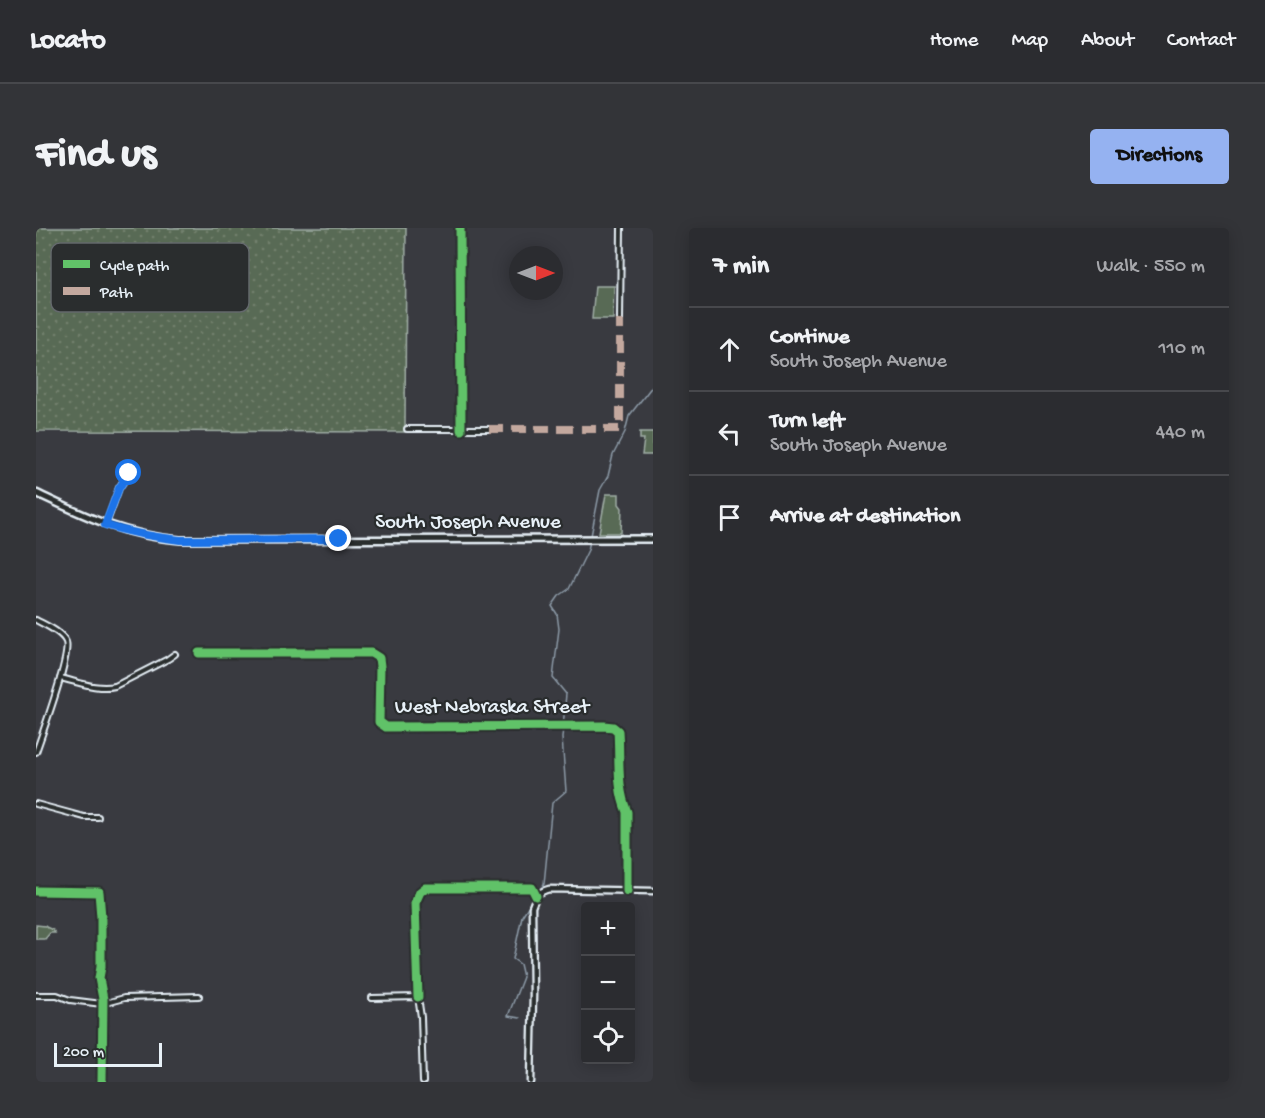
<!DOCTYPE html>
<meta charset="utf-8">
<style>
body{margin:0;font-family:"Gochi Hand",sans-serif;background:#333438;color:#f1f3f6}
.controls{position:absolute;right:18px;bottom:18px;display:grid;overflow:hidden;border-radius:6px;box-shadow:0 3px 15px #0003}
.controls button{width:54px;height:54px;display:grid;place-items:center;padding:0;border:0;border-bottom:2px solid #47484c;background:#2b2c30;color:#f1f3f6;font:30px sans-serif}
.compass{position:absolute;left:473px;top:18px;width:54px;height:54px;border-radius:50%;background:#2b2c30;box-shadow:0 3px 15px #0003;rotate:90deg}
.scale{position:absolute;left:18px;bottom:15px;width:108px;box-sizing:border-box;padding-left:6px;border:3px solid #e8f1f8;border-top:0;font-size:16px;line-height:21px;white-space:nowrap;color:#e8f1f8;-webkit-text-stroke:4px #2a2d2e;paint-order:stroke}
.stop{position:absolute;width:18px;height:18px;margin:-14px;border:4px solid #1a73e8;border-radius:50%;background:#fff}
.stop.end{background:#1a73e8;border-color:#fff;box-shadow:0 2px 6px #0008}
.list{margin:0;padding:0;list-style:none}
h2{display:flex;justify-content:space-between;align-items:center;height:78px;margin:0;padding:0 24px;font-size:26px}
h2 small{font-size:20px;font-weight:400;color:#a6a7ab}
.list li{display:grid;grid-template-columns:39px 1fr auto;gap:18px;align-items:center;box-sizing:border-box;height:84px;padding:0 24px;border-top:2px solid #47484c}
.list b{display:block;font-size:22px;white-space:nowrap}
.list p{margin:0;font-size:20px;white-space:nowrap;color:#a6a7ab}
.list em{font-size:20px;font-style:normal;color:#a6a7ab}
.icon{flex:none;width:33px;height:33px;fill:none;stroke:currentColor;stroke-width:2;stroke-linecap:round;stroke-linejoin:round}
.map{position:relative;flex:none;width:617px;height:854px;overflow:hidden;border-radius:6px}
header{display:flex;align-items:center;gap:36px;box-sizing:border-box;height:84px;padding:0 30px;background:#2b2c30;border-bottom:2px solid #47484c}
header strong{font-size:28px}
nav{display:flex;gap:33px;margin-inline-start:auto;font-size:21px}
.intro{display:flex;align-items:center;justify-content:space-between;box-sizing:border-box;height:144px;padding:0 36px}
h1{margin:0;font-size:42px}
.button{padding:15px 27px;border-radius:6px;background:#95b2f1;color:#111;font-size:21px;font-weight:700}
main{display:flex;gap:36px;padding:0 36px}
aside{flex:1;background:#2b2c30;border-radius:6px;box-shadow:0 3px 15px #0003}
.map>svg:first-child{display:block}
</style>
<header>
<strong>Locato</strong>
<nav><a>Home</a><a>Map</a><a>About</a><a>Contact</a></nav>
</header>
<div class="intro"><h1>Find us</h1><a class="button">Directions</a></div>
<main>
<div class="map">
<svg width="617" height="854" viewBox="0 0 617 854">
<defs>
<pattern id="park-dots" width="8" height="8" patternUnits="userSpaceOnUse" patternTransform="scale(1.5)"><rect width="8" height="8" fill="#596a54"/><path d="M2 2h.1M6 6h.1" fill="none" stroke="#71806d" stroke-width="1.8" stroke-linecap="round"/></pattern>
</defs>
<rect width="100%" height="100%" fill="#393a40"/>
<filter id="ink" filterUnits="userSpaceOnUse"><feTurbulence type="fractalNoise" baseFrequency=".0167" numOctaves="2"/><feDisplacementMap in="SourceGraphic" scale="12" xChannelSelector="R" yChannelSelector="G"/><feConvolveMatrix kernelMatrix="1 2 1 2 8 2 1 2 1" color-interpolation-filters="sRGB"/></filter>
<g filter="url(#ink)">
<path fill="#596a54" stroke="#a0aea6" stroke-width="1.5" d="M559,58H578L577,91H556Z
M604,204H617V227H606L608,211H604Z
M570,266H583V276L586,280L585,305H563Z
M0,697L9,698L10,699L17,702L19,705H14L9,711H0Z"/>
<path fill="url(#park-dots)" stroke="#a0aea6" stroke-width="1.5" d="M0,0H370L369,204L0,203Z"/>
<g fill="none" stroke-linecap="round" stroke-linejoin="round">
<path stroke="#8d9ba8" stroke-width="1.5" d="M555,308L564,262L572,248L577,227L589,204L593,188L617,157
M503,663L508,656L516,575L530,563L526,510L530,466L517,450L523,401L521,386L516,378L523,368L533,361L552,322L554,313
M484,790L472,788L487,749L484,736L477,731L486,688L495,674"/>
<g stroke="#e8f1f8" stroke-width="8">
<path id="minor" d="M424,0L425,202
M584,92L585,0
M371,201H453
M70,296L83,260L93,245
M0,392C9,397 26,404 30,414C35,428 6,506 0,524
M163,425H335L343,430L344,438L343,494L350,499L568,498L577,499L582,503C584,530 580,559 591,584V663
M24,450C42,454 61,462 79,458L132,431L139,426
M0,576L48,589H62
M0,663L63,664L65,689V739L63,750L67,771L66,854
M0,767H21L34,772L66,776L88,770L163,768
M382,769L379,675L384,664L389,660H496L500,668
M336,770L382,769L385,789L387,854"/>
</g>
<g stroke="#e8f1f8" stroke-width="9">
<path id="tertiary" d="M495,854L497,767L496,679C500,668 502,664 513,661L617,663"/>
</g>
<g stroke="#e8f1f8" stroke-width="10">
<path id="secondary" d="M0,265C51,289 87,307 144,312L617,311"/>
</g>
<use href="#minor" stroke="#2a2d2e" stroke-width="4"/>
<use href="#tertiary" stroke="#2a2d2e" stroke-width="4.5"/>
<use href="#secondary" stroke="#2a2d2e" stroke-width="5"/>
<path stroke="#c3a89e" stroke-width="8" stroke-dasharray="15 8" stroke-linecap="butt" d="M453,201H584V92"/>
<g stroke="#2a2d2e" stroke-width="13">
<path id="cycleway" d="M424,0L425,202
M163,425H335L343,430L344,438L343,494L350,499L568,498L577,499L582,503C584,530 580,559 591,584V663
M0,663L63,664L65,689V739L63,750L67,771L66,854
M382,769L379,675L384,664L389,660H496L500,668"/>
</g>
<use href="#cycleway" stroke="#61c268" stroke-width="9"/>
</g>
</g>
<g fill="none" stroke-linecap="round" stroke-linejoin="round" filter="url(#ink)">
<path stroke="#1a73e8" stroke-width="8" d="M93,245L83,260L69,297C94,305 118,309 144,312L303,311"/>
</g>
<g text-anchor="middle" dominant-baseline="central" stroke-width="4.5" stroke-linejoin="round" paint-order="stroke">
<g font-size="21" fill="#e8f1f8" stroke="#2a2d2e">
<text x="432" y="295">South Joseph Avenue</text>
<text x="456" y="480">West Nebraska Street</text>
</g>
</g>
<rect x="15" y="15" width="198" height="69" rx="9" fill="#2a2d2e" stroke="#63686b" stroke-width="1.5"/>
<rect x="27" y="32" width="27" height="8" fill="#61c268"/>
<rect x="27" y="59" width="27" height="8" fill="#c3a89e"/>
<g font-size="16" fill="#e8f1f8">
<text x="64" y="42">Cycle path</text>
<text x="64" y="69">Path</text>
</g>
</svg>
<div class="controls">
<button>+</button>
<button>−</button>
<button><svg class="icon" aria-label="locate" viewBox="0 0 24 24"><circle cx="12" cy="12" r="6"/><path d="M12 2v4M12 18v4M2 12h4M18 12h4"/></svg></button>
</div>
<svg class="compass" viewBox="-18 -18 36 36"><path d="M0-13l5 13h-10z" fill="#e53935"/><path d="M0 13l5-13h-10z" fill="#a6a7ab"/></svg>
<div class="scale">200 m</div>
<div class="stop" style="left:93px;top:245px"></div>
<div class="stop end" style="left:303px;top:311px"></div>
</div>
<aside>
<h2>7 min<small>Walk · 550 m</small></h2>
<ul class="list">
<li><svg class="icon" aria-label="ahead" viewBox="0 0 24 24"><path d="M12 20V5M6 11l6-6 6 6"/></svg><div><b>Continue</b><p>South Joseph Avenue</p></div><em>110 m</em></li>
<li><svg class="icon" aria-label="left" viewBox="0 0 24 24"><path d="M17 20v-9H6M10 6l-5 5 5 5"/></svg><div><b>Turn left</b><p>South Joseph Avenue</p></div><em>440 m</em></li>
<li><svg class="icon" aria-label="arrive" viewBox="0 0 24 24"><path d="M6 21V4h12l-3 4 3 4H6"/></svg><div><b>Arrive at destination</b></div></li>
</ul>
</aside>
</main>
